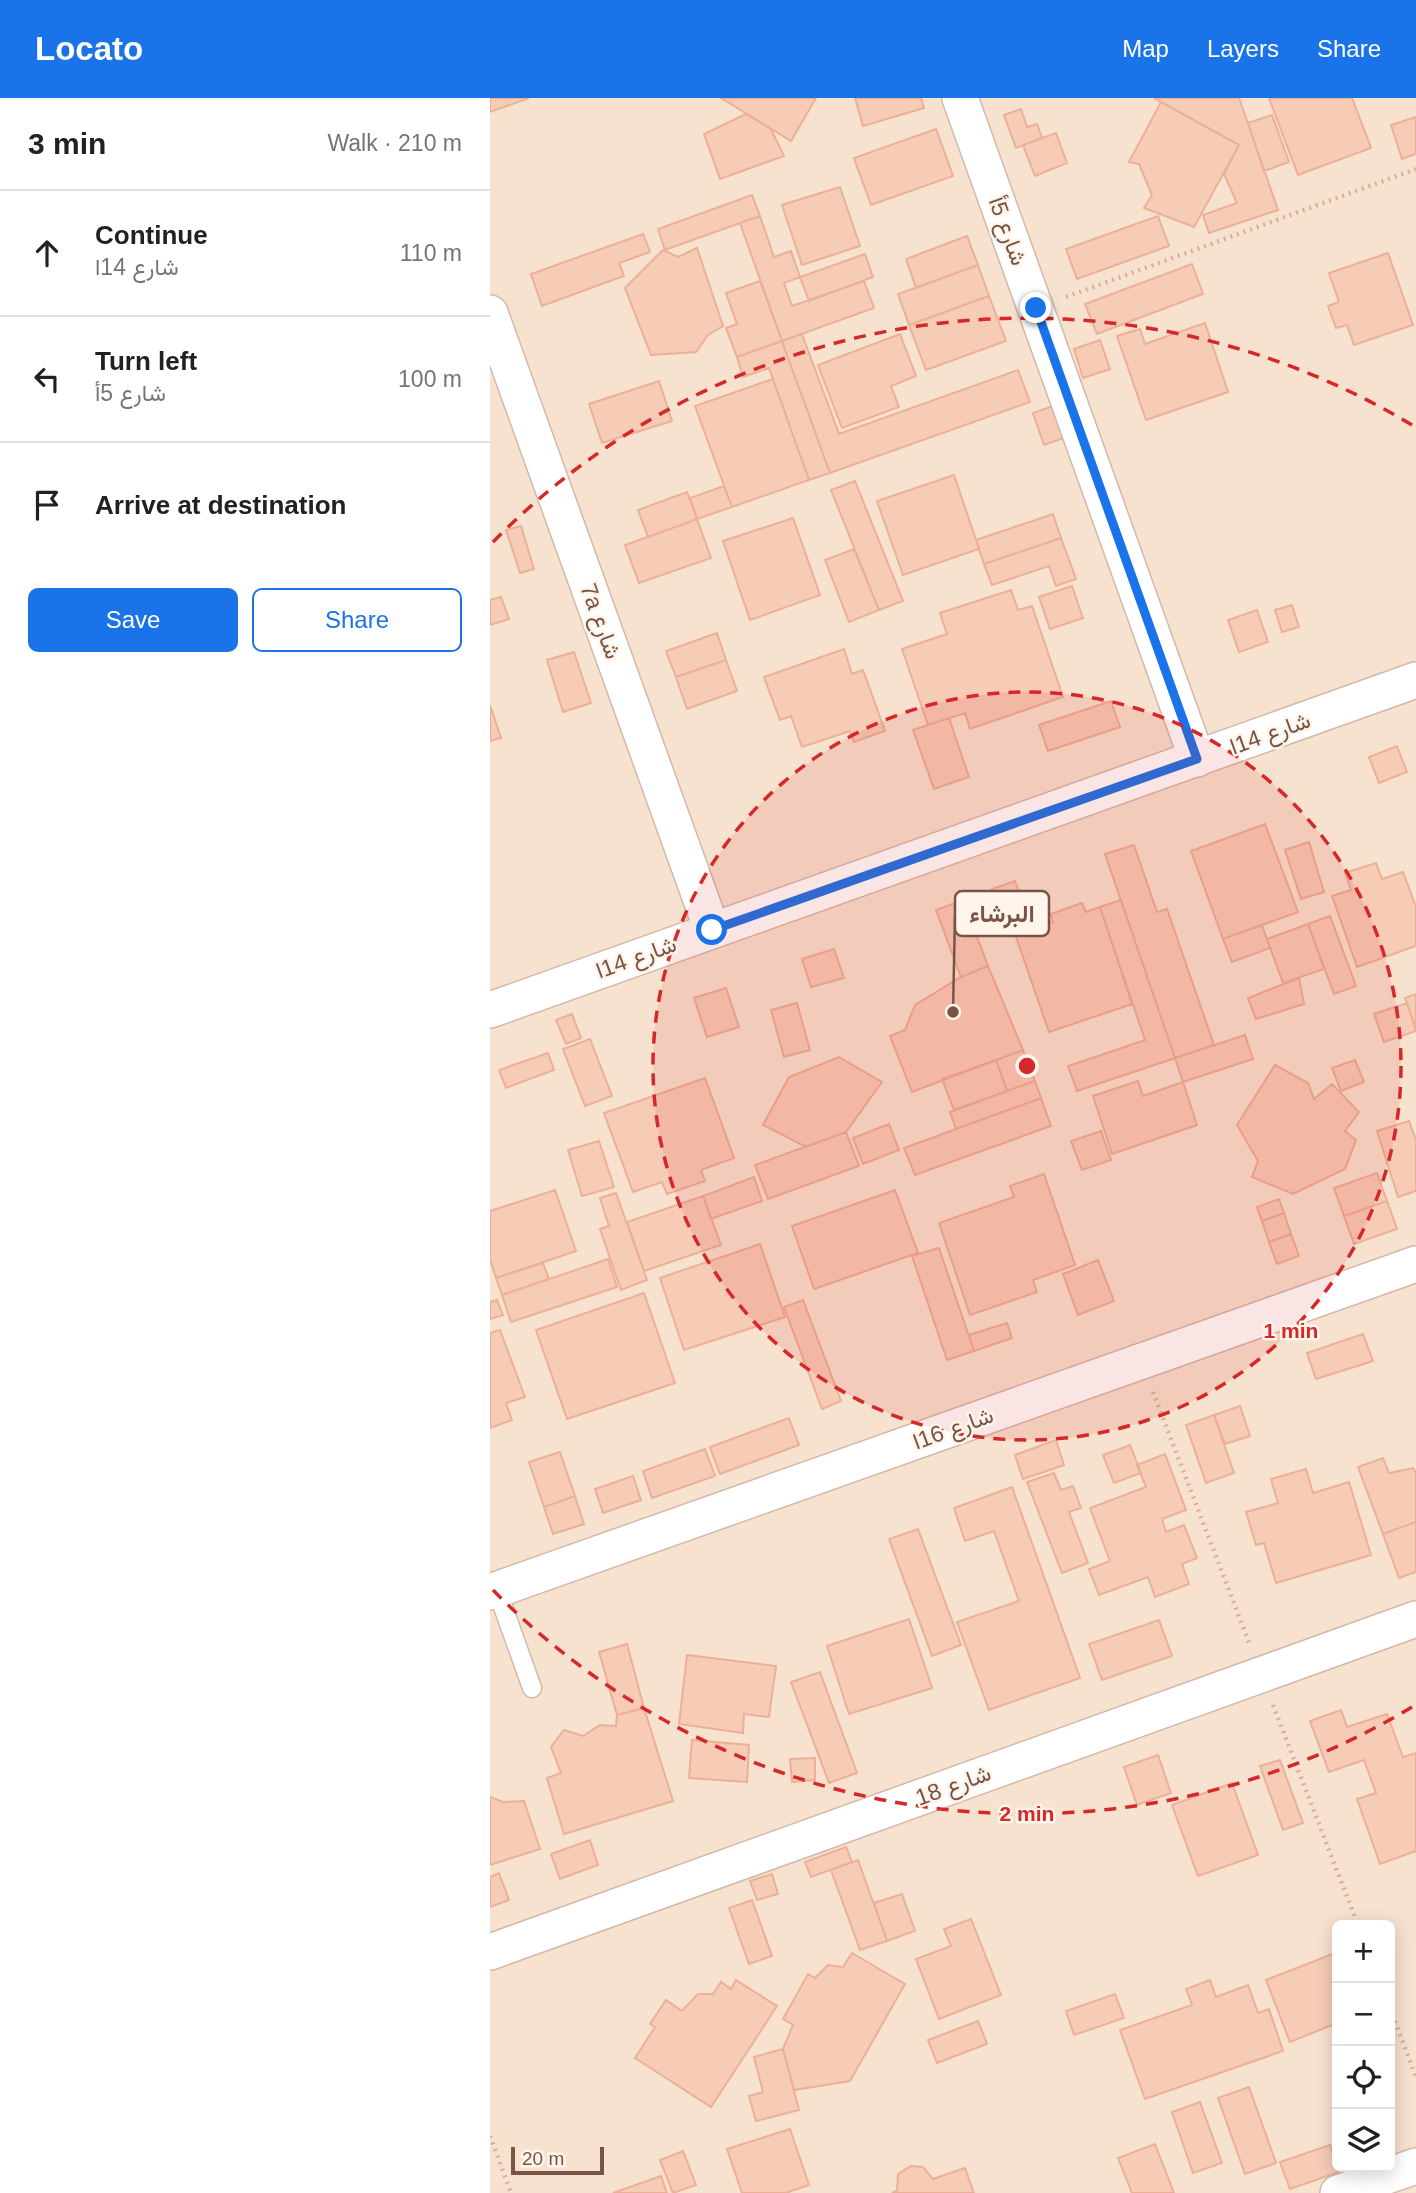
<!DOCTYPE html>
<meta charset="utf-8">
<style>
body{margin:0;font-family:Helvetica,Vazirmatn,sans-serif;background:#f6f6f6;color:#202124}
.controls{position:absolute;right:21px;bottom:21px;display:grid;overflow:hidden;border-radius:10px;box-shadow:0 4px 18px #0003}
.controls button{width:63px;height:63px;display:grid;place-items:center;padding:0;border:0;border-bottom:2px solid #e0e0e0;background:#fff;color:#202124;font:35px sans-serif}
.scale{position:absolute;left:21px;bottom:18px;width:93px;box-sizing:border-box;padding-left:7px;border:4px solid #795446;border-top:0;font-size:19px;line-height:24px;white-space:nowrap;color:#795446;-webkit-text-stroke:5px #fff5eb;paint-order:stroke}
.stop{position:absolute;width:21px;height:21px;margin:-16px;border:5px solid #1a73e8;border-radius:50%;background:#fff}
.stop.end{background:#1a73e8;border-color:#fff;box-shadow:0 2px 7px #0008}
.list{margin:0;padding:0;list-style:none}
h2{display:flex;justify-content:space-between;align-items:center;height:91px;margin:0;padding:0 28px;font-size:30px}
h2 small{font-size:23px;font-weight:400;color:#757577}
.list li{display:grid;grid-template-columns:46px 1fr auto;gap:21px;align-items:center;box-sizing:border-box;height:126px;padding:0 28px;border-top:2px solid #e0e0e0}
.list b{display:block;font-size:26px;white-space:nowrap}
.list p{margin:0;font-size:23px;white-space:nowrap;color:#757577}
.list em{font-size:23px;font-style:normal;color:#757577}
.actions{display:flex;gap:14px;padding:21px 28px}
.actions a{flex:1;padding:16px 0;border:2px solid #1a73e8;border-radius:10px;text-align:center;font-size:24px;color:#1a73e8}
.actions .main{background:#1a73e8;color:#fff}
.icon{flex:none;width:38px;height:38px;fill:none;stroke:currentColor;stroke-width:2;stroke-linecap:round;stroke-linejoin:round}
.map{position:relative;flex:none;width:926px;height:2095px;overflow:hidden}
header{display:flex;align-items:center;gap:42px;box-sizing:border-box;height:98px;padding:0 35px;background:#1a73e8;color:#fff}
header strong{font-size:33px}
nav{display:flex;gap:38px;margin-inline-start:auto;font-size:24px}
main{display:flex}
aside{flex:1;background:#fff}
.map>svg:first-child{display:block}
</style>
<header>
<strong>Locato</strong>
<nav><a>Map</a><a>Layers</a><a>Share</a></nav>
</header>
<main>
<aside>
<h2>3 min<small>Walk · 210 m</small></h2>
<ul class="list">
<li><svg class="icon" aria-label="ahead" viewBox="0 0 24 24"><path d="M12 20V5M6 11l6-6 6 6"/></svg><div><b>Continue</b><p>شارع 14ا</p></div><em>110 m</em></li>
<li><svg class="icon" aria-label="left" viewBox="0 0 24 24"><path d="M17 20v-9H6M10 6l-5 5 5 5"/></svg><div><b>Turn left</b><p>شارع 5أ</p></div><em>100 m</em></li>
<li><svg class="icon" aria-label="arrive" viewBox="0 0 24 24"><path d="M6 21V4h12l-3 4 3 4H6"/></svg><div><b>Arrive at destination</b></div></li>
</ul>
<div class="actions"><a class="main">Save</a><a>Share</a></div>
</aside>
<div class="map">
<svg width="926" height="2095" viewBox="0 0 926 2095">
<rect width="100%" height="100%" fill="#fef1e2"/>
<path fill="#f7e2d0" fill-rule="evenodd" d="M0,0H926V2095H0ZM847,1827H900V2069H847Z"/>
<path fill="#f6ccb7" stroke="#ebb096" stroke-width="2" d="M0,0H39L0,14Z
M231,0H326L301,43Z
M365,0H431L434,10L373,28Z
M664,0H749L788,112L719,135L713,117L747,105L734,76L749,47Z
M779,0H862L881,50L808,77Z
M671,4L749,47L704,129L654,110L662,97L649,66L639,64Z
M531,11L537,29L547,26L552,40L526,50L514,17Z
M256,16L281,31L294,58L230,81L214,36Z
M782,17L799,64L774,73L758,25Z
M926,19V56L912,61L901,27Z
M446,31L463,78L381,107L364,60Z
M566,35L577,65L545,78L533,47Z
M350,89L370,148L312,167L292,107Z
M262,97L270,118L175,152L168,131Z
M270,118L284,159L301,153L310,179L294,185L302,208L374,183L384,210L292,243L250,125Z
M668,118L679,148L587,181L576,151Z
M153,136L160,154L129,165L134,178L52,208L41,176Z
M477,138L488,167L426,190L416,161Z
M207,150L233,228L218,237L206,254L161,257L135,190L173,152L188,159Z
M898,155L923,227L864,247L857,227L846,230L838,208L849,204L839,175Z
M375,156L383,179L319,203L310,179Z
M702,166L713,196L607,236L595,206Z
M488,167L499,198L419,227L408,196Z
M270,183L292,243L247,259L236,230L247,226L236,195Z
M499,198L516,243L436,272L419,227Z
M715,225L738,294L656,322L627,238L650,231L655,246Z
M312,236L349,336L528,272L540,304L340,375L292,243Z
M410,236L426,278L401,288L409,309L352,330L328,267Z
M610,242L620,271L593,280L584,251Z
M292,243L340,375L319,382L279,270L253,279L247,259Z
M283,281L319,382L242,409L205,308Z
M169,283L182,323L112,345L99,306Z
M571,305L582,337L554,347L543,315Z
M464,377L489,451L413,477L387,403Z
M365,383L413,503L389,512L341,392Z
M234,388L242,409L207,421L200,400Z
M197,394L207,421L158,439L148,412Z
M563,416L571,440L494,466L486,442Z
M303,420L330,497L260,522L233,443Z
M207,421L221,460L149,485L135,447Z
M31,428L44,471L30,475L16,432Z
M571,440L586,481L566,488L559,468L502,487L494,466Z
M364,451L389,512L359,524L335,462Z
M582,488L593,520L560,531L549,499Z
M521,492L528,512L542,508L573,599L480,631L475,615L438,627L412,551L457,536L450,515Z
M11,499L19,521L0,527V502Z
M802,507L809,529L792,534L785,512Z
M767,512L778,544L749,554L738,522Z
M227,535L236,562L186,579L176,553Z
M354,551L362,576L373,572L395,633L364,644L360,633L312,649L301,618L290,622L274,579Z
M84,554L101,605L73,614L57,562Z
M236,562L247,593L197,611L186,579Z
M621,603L630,629L558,653L549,627Z
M0,607L11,640L0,643Z
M459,620L479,679L444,691L423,632Z
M907,648L917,674L889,685L879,659Z
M775,726L808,814L733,841L701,753Z
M819,744L834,794L811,801L795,752Z
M644,747L667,814L677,811L724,947L685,960L615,756Z
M886,765L892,781L913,774L926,809V848L867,869L842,798L861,792L855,775Z
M525,783L538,820L515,828L502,791Z
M473,802L498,868L471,879L446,812Z
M631,802L685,960L587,993L578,968L655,942L610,809Z
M592,805L596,814L610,809L642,906L559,934L525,836L563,824L561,816Z
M840,818L866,888L844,896L818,826Z
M818,826L834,871L793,885L777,841Z
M772,827L780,850L742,864L733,841Z
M344,851L354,880L321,889L312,861Z
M498,868L533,952L422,994L400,938L415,932L425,907L471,879Z
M809,880L814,906L766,921L758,900Z
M236,890L249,929L217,939L204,900Z
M926,896V930L915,900Z
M307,905L320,952L294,959L281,912Z
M917,905L926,933L894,944L884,916Z
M82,916L91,940L76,946L66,922Z
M755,937L763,961L693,984L685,960Z
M100,941L122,998L95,1008L73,951Z
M533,952L545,983L517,993L506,962Z
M58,955L64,972L16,990L9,972Z
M349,959L392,984L356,1034L316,1049L273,1027L299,979Z
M506,962L517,993L464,1012L452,981Z
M865,962L874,984L851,993L842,970Z
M785,967L818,985L824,1001L842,986L869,1014L855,1033L866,1042L855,1071L803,1096L762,1079L768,1063L747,1027Z
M215,980L244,1060L211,1072L215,1083L177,1096L172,1084L143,1094L114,1015Z
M545,983L551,1000L466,1031L460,1014Z
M648,983L653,998L693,984L707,1027L622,1056L603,998Z
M551,1000L561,1028L425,1077L414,1050Z
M919,1023L926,1042V1093L908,1099L887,1033Z
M399,1026L409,1052L373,1066L363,1040Z
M611,1033L621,1062L592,1072L581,1043Z
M356,1034L369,1068L278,1101L265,1067Z
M109,1043L124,1089L92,1098L78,1052Z
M887,1075L897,1103L854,1118L844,1090Z
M554,1076L585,1167L543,1182L547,1194L480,1217L449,1125L524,1099L520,1088Z
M264,1079L272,1103L221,1121L213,1098Z
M65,1092L86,1153L6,1180L0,1161V1113Z
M405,1092L428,1155L324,1191L302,1128Z
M126,1095L157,1182L131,1192L110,1131L119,1128L110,1100Z
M213,1098L231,1147L154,1173L137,1124Z
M789,1101L794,1115L772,1123L767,1109Z
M897,1103L907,1131L864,1146L854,1118Z
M794,1115L801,1136L779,1144L772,1123Z
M801,1136L809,1158L787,1166L779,1144Z
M270,1146L295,1219L194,1252L170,1180Z
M449,1150L484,1253L457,1262L422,1158Z
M118,1161L127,1189L21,1224L12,1197Z
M608,1162L624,1203L588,1217L573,1176Z
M53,1165L59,1181L12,1197L6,1180Z
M154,1195L185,1285L77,1321L46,1232Z
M7,1202L13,1217L0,1221V1204Z
M313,1202L351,1303L332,1311L294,1209Z
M517,1225L522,1240L484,1253L479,1237Z
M10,1232L35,1299L16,1305L22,1322L0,1330V1235Z
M873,1236L883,1263L826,1281L817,1255Z
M750,1308L760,1338L735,1346L724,1317Z
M724,1317L744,1375L716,1385L696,1327Z
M299,1320L309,1347L230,1376L220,1349Z
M566,1342L574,1367L533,1381L525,1357Z
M640,1347L651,1375L624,1385L613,1357Z
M215,1351L225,1378L162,1400L153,1373Z
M70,1354L85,1398L54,1409L39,1364Z
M675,1356L696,1412L672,1421L676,1434L694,1427L707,1460L692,1466L699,1486L665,1499L658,1479L609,1497L599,1471L620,1463L600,1410L656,1389L647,1367Z
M893,1360L899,1375L923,1370L926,1375V1424L893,1436L868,1369Z
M816,1371L823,1395L859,1384L881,1457L786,1485L774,1445L766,1447L756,1414L788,1405L781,1381Z
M564,1375L571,1392L583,1388L591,1410L579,1414L598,1465L572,1475L537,1384Z
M143,1378L151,1402L113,1415L105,1391Z
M522,1389L590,1580L499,1612L467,1524L529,1503L504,1433L475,1443L464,1410Z
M85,1398L94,1426L63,1436L54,1409Z
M926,1424V1474L909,1480L893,1436Z
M428,1431L471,1547L442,1558L399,1441Z
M419,1521L442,1590L359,1616L337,1548Z
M669,1522L682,1558L612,1582L599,1546Z
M137,1546L154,1610L127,1617L109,1554Z
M197,1557L286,1568L279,1619L254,1616L253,1635L189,1626Z
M330,1574L367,1675L339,1685L301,1584Z
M154,1610L183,1703L74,1736L57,1680L71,1675L61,1649L74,1632L93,1638L110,1627L126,1628L127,1617Z
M851,1612L857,1629L897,1616L913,1659L926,1655V1753L890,1766L867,1701L886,1695L874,1662L839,1674L820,1623Z
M202,1642L259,1647L257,1684L199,1680Z
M668,1657L681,1695L647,1707L634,1669Z
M325,1660V1682L302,1684L300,1661Z
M790,1662L813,1725L793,1732L770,1668Z
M742,1685L768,1757L708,1778L682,1707Z
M0,1699L13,1704L34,1703L50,1751L0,1767Z
M100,1742L108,1767L70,1781L61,1756Z
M356,1749L362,1764L321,1779L315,1764Z
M368,1762L397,1843L370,1852L341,1772Z
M9,1775L19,1802L0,1809V1779Z
M282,1776L288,1796L267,1802L260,1783Z
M412,1796L425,1833L397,1843L384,1805Z
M262,1802L282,1858L259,1866L239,1810Z
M481,1821L511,1897L449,1921L426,1861L461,1848L454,1831Z
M362,1855L415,1886L360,1983L304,1992L293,1951L303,1927L293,1921L318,1876L325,1880L338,1867L353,1869Z
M845,1855L847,1862V1925L800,1944L776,1882Z
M246,1882L287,1908L221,2009L145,1960L165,1929L160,1926L176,1902L192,1913L208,1896H223L231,1884L241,1891Z
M720,1882L726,1899L758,1887L768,1915L779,1911L793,1953L655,2001L630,1932L702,1907L696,1891Z
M625,1896L634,1920L584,1937L576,1913Z
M488,1923L497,1946L447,1965L438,1942Z
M293,1951L309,2012L266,2023L259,1998L273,1994L264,1959Z
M759,1989L786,2065L755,2076L728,2000Z
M710,2004L732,2065L703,2075L682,2014Z
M300,2031L319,2087L296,2095H252L237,2051Z
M665,2046L684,2095H642L628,2060Z
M840,2047L849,2074L800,2091L790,2064Z
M193,2053L206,2087L183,2095L170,2062Z
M421,2068L433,2069L443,2081L475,2070L484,2095H402L407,2093L408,2076Z
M171,2078L177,2095H123Z"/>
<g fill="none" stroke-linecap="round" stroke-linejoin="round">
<g stroke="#d3b9aa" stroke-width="21">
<path id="service" d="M7,1492L42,1590"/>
</g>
<g stroke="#d3b9aa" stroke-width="38">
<path id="minor" d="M470,0L707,661
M0,215L222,832
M0,912L926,582
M0,1494L926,1166
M0,1854L926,1521
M848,2095L926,2068"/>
</g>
<path stroke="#dbae9a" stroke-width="4.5" stroke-dasharray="2 5" stroke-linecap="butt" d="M576,199L926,71
M663,1294L760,1547
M783,1607L868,1827
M900,1910L926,1979
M0,2038L21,2095"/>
<use href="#service" stroke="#fff" stroke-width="18"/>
<use href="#minor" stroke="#fff" stroke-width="35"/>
</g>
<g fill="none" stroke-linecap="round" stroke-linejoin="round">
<path stroke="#1a73e8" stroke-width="9" d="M222,832L707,661L546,210"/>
</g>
<circle cx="537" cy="968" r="374" fill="#d62828" fill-opacity=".12"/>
<g fill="none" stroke="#d62828" stroke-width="3.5" stroke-dasharray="12 9">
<circle cx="537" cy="968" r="374"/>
<path d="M922 1609A748 748 0 0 1 3 1492M3 444A748 748 0 0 1 922 327"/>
</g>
<g text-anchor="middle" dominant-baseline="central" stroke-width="5" stroke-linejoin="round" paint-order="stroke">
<g font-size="23" fill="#795446" stroke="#fff5eb">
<text transform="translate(518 133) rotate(70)">شارع 5أ</text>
<text transform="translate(111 523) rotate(70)">7a شارع</text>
<text transform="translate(780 635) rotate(-20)">شارع 14ا</text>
<text transform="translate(146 859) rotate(-20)">شارع 14ا</text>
<text transform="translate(463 1330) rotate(-20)">شارع 16ا</text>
<text transform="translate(463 1687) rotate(-20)">شارع 18</text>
</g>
</g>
<circle cx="537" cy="968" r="10" fill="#d62828" stroke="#fff5eb" stroke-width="3.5"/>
<g font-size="21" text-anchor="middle" font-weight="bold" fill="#d62828" stroke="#fff5eb" stroke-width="5" stroke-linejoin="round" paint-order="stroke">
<text x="801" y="1240">1 min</text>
<text x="537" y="1723">2 min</text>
</g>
<path fill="none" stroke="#795446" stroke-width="2.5" d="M463 914L465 816"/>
<circle fill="#795446" stroke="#fff5eb" stroke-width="2.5" cx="463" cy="914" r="7"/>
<rect fill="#fff5eb" stroke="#795446" stroke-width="2.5" x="465" y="793" width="94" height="45" rx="7"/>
<g font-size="24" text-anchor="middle" font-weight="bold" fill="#795446">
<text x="512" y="824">البرشاء</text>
</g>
</svg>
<div class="controls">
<button>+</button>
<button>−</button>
<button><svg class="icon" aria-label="locate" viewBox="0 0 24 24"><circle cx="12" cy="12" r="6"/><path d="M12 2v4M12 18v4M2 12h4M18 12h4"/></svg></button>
<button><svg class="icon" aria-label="layers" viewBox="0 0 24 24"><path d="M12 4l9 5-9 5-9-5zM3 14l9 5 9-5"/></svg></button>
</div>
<div class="scale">20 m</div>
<div class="stop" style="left:222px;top:832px"></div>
<div class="stop end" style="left:546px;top:210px"></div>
</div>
</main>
